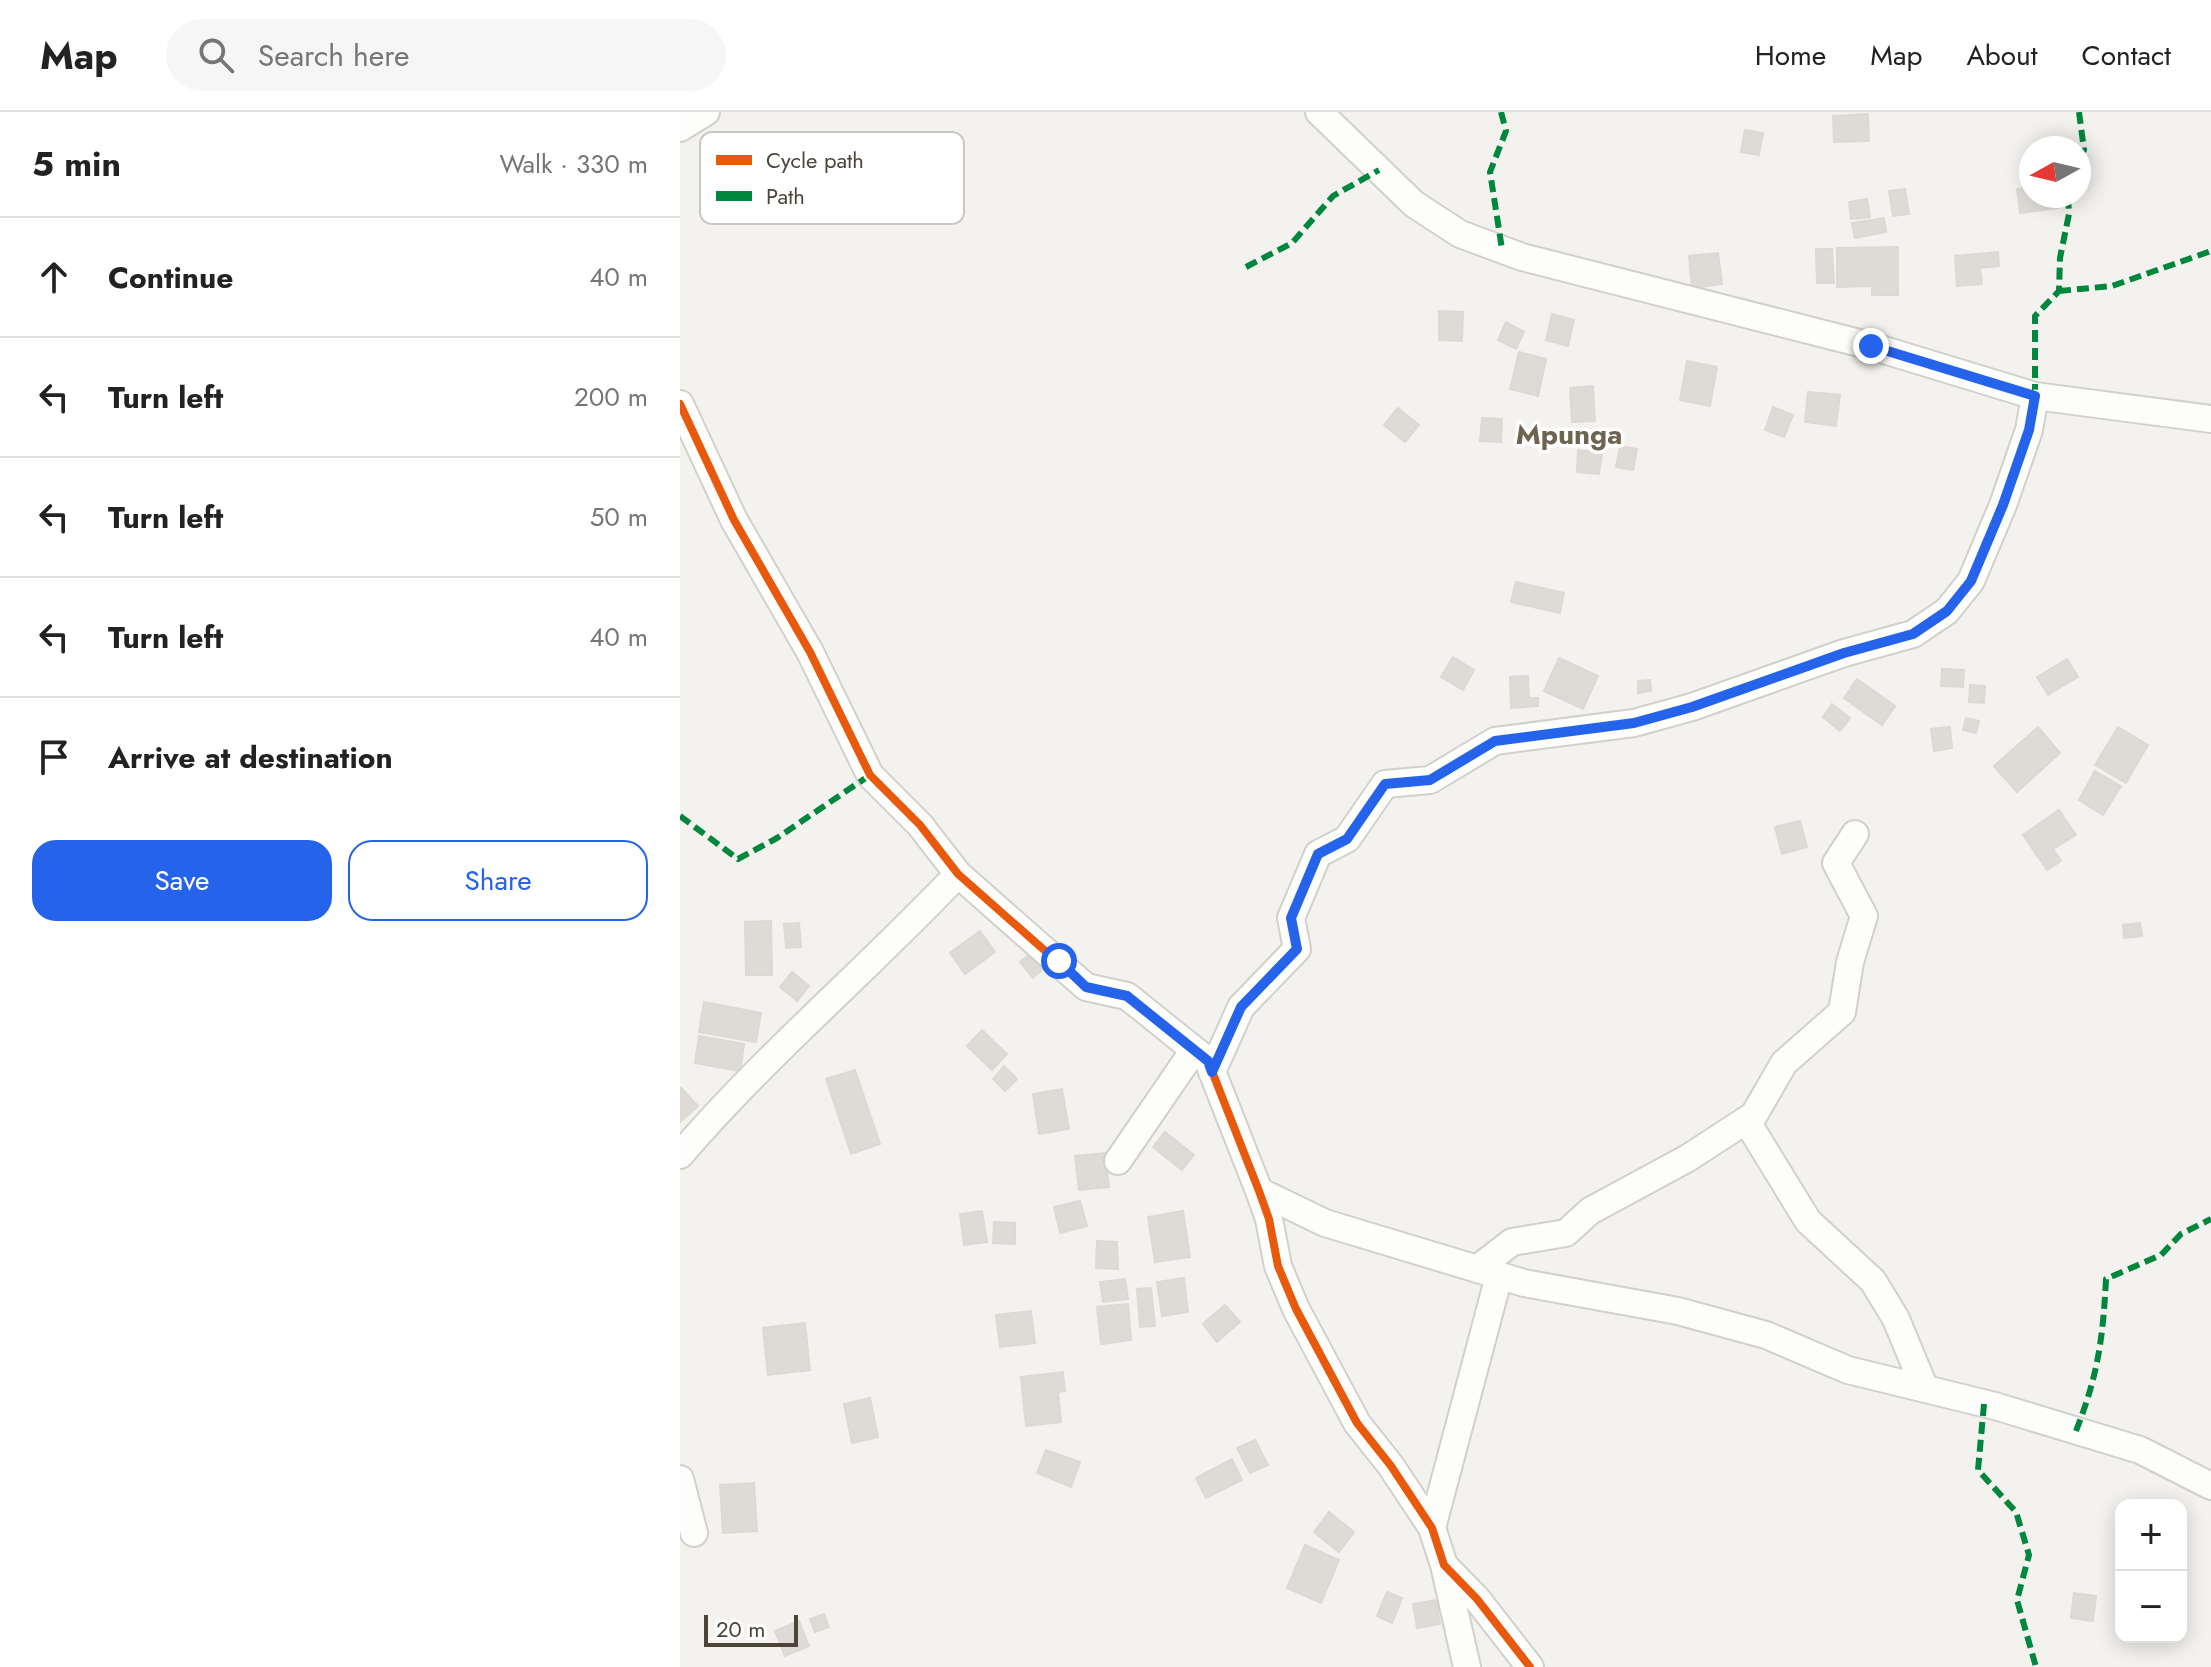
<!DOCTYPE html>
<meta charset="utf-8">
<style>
body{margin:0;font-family:Jost,sans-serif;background:#f6f6f6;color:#222}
.controls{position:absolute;right:24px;bottom:24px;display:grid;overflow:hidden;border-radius:16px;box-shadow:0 4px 20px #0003}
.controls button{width:72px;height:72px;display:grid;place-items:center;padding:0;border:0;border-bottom:2px solid #e0e0e0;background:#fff;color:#222;font:40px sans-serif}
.compass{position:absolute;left:1339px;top:24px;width:72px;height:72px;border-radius:50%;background:#fff;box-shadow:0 4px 20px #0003;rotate:262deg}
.scale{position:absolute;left:24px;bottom:20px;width:94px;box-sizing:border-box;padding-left:8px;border:4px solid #4b4439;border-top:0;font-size:22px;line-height:28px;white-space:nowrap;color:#4b4439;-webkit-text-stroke:6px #fff;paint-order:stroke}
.stop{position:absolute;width:24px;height:24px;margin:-18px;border:6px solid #2563eb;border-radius:50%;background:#fff}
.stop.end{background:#2563eb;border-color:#fff;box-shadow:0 2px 8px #0008}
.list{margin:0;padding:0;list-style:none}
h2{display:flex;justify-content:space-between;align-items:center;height:104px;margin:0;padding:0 32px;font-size:34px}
h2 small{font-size:26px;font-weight:400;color:#767676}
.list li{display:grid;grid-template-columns:52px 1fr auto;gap:24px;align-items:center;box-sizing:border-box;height:120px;padding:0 32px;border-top:2px solid #e0e0e0}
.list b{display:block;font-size:30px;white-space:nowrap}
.list em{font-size:26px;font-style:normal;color:#767676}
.actions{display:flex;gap:16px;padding:24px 32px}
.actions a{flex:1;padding:18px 0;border:2px solid #2563eb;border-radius:24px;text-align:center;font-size:28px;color:#2563eb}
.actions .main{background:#2563eb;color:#fff}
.icon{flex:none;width:44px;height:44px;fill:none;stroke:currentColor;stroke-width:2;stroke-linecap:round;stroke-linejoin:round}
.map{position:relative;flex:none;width:1531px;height:1555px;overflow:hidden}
header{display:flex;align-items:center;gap:48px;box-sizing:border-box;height:112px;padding:0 40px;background:#fff;border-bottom:2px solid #e0e0e0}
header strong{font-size:38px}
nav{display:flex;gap:44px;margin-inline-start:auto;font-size:28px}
.search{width:560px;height:72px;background:#f6f6f6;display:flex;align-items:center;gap:20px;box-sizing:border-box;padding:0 28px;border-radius:44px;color:#767676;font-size:30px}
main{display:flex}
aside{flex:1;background:#fff}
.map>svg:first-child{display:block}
</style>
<header>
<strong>Map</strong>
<div class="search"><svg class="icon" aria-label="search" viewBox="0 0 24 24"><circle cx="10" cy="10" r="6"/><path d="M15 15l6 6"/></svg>Search here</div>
<nav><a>Home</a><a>Map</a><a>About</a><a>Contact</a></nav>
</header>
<main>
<aside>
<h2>5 min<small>Walk · 330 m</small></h2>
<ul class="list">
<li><svg class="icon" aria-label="ahead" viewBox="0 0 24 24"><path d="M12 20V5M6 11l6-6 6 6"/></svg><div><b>Continue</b></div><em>40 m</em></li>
<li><svg class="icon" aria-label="left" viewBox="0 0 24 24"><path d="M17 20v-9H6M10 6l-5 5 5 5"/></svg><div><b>Turn left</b></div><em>200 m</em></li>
<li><svg class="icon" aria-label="left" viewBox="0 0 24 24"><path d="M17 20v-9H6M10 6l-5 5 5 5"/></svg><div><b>Turn left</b></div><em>50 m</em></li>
<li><svg class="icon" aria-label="left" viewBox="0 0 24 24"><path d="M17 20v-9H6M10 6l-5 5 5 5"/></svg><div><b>Turn left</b></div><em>40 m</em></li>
<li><svg class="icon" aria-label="arrive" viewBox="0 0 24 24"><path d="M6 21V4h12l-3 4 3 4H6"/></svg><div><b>Arrive at destination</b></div></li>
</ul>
<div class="actions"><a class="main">Save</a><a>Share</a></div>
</aside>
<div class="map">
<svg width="1531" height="1555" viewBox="0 0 1531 1555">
<rect width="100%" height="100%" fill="#f4f2ee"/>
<path fill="#dedbd6" stroke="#dcd9d4" stroke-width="2" d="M1188,2L1189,29L1154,30L1153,4Z
M1065,18L1083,21L1079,43L1061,40Z
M1351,75V84H1377L1378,96L1340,101L1337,77Z
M1225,77L1229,102L1213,104L1209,79Z
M1187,87L1190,105L1171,107L1169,90Z
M1204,106L1206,120L1175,126L1172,111Z
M1218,135V183H1192V174L1157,175V136Z
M1136,137H1152L1154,171H1137Z
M1318,140L1319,154L1300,156L1302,172L1277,174L1275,144Z
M1038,141L1042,172L1012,176L1009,144Z
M759,199L783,200L782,229L759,228Z
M872,202L894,208L888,234L866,228Z
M826,210L844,220L836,237L818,228Z
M839,240L866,247L858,284L830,277Z
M1007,249L1037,255L1030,294L1000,288Z
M913,274L915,309L892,310L890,276Z
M1128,280L1160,283L1156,314L1125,310Z
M1093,295L1113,303L1104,325L1085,318Z
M718,296L739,313L725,330L704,313Z
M802,306L822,307L821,330L800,329Z
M940,334L957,337L953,358L936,355Z
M898,338L922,341L919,362L897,360Z
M836,470L884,481L880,501L831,490Z
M773,545L794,558L783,578L761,565Z
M879,546L918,564L903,597L864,579Z
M1387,547L1398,565L1368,583L1357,565Z
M1262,557L1284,558L1283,575L1261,574Z
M848,564L849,586H858V594L831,596L830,565Z
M1177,567L1215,594L1202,613L1164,586Z
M970,568L971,579L958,581V569Z
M1290,573L1305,574L1304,591L1289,590Z
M1152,592L1170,606L1160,619L1143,605Z
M1286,606L1299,609L1296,621L1283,618Z
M1270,615L1272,636L1254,639L1251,617Z
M1358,615L1380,641L1337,680L1314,654Z
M1438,615L1468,633L1446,671L1415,653Z
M1415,659L1441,674L1423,703L1399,688Z
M1379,698L1396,723L1373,737L1381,749L1367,758L1343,723Z
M1120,709L1127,735L1102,742L1095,715Z
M91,809L92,863H66L65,810Z
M119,811L121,835L106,836L104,812Z
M1460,811L1462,824L1444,826L1443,813Z
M300,819L315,840L285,862L270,841Z
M352,840L365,855L353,866L340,850Z
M112,860L129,874L117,889L100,875Z
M24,890L81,901L76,930L19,920Z
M302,918L327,942L312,958L287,934Z
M19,924L64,932L60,959L15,951Z
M324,954L337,967L325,979L313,967Z
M175,958L200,1032L171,1042L146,967Z
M1,976L18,994L0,1010V977Z
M382,977L389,1017L359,1022L353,982Z
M485,1020L514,1043L502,1058L473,1035Z
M425,1041L429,1075L399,1078L395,1044Z
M400,1089L407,1114L380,1121L374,1095Z
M302,1099L307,1130L284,1133L280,1102Z
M503,1099L510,1145L475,1150L468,1105Z
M314,1110L335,1111V1132L313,1131Z
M417,1129L437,1130L438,1157L416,1156Z
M504,1166L508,1200L482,1204L477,1170Z
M445,1167L448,1187L423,1190L420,1170Z
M471,1176L475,1214L460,1215L457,1177Z
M448,1192L451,1228L421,1232L417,1195Z
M545,1193L560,1210L537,1230L523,1212Z
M351,1199L355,1231L320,1235L316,1203Z
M125,1211L130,1258L88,1263L83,1216Z
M383,1260L385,1279L378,1280L381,1310L346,1314L341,1265Z
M190,1286L198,1325L172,1331L164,1292Z
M575,1328L588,1353L570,1361L557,1336Z
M366,1338L400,1350L391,1375L357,1361Z
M552,1347L562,1368L526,1386L516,1366Z
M74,1371L77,1419L43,1421L40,1373Z
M649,1400L674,1420L659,1440L634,1420Z
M625,1433L659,1448L641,1491L607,1476Z
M707,1480L722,1486L712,1511L697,1504Z
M1394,1481L1416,1484L1413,1509L1391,1506Z
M756,1488L760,1512L737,1516L733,1492Z
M144,1502L149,1515L135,1520L130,1507Z
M119,1509L129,1534L105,1544L95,1519Z"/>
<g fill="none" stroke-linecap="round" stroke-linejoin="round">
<g stroke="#d2d0cb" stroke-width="30">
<path id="street" d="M639,0L734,92L780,122L842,145L1191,234L1355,284L1531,307
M0,16L26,0
M0,292L54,408L130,540L190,663L240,713L278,762L406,875L447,884L528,949L579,1079L589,1107L598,1154L616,1197L677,1311L711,1354L752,1416L764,1453L797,1487L850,1555
M532,960L561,895L617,837L611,806L638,742L667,727L705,672L750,668L815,629L954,611L1012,595L1164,541L1233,522L1267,499L1291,469L1323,393L1349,318L1355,284
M1066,1008L1128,1109L1193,1169L1216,1207L1245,1277
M0,1043C86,943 187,858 278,762
M438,1049L514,938
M579,1079L645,1111L844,1171L998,1199L1086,1223L1168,1258L1315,1294L1460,1338L1531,1374
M797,1157L832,1130L886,1121L910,1099L1008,1046L1074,1003L1104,951L1162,900L1170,850L1184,804L1156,751L1175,722
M0,1367L14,1421
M752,1416L819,1164
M764,1453L787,1555"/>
</g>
<use href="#street" stroke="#fdfdfc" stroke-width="26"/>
<path stroke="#00873e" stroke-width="6" stroke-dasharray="12 6" stroke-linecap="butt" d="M821,0L826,19L810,60L822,137
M1399,0L1404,38L1399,46
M566,155L612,131L653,84L699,58
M1379,179L1432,174L1531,139
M1355,284V204L1379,179L1380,146L1389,102L1388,84
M0,704L58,747L97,726L190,663
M1304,1292L1298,1358L1336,1400L1349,1443L1337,1488L1356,1555
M1396,1319C1418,1263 1423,1226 1426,1167L1481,1143L1501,1122L1531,1107"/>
<g stroke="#fff" stroke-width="13">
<path id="cycleway" d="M0,292L54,408L130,540L190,663L240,713L278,762L406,875L447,884L528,949L579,1079L589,1107L598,1154L616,1197L677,1311L711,1354L752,1416L764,1453L797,1487L850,1555
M532,960L561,895L617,837L611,806L638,742L667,727L705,672L750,668L815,629L954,611L1012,595L1164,541L1233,522L1267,499L1291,469L1323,393L1349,318L1355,284"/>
</g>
<use href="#cycleway" stroke="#e8590c" stroke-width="8"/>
</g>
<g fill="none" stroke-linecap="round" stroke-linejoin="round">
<path stroke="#2563eb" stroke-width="10" d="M379,849L406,875L447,884L528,949L532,960L561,895L617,837L611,806L638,742L667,727L705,672L750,668L815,629L954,611L1012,595L1164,541L1233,522L1267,499L1291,469L1323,393L1349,318L1355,284L1191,234"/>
</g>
<g text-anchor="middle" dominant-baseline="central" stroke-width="7" stroke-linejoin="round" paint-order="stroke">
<g font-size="28" font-weight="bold" fill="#6e6250" stroke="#fff">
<text x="889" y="322">Mpunga</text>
</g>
</g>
<rect x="20" y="20" width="264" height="92" rx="12" fill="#fff" stroke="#c9c7c4" stroke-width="2"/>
<rect x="36" y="43" width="36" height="10" fill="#e8590c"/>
<rect x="36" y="79" width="36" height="10" fill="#00873e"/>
<g font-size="22" fill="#4b4439">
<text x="86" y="56">Cycle path</text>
<text x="86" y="92">Path</text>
</g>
</svg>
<div class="controls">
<button>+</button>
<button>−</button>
</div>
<svg class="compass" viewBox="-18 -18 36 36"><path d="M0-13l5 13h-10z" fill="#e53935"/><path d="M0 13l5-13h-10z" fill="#767676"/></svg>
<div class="scale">20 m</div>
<div class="stop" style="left:379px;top:849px"></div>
<div class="stop end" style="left:1191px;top:234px"></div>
</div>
</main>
